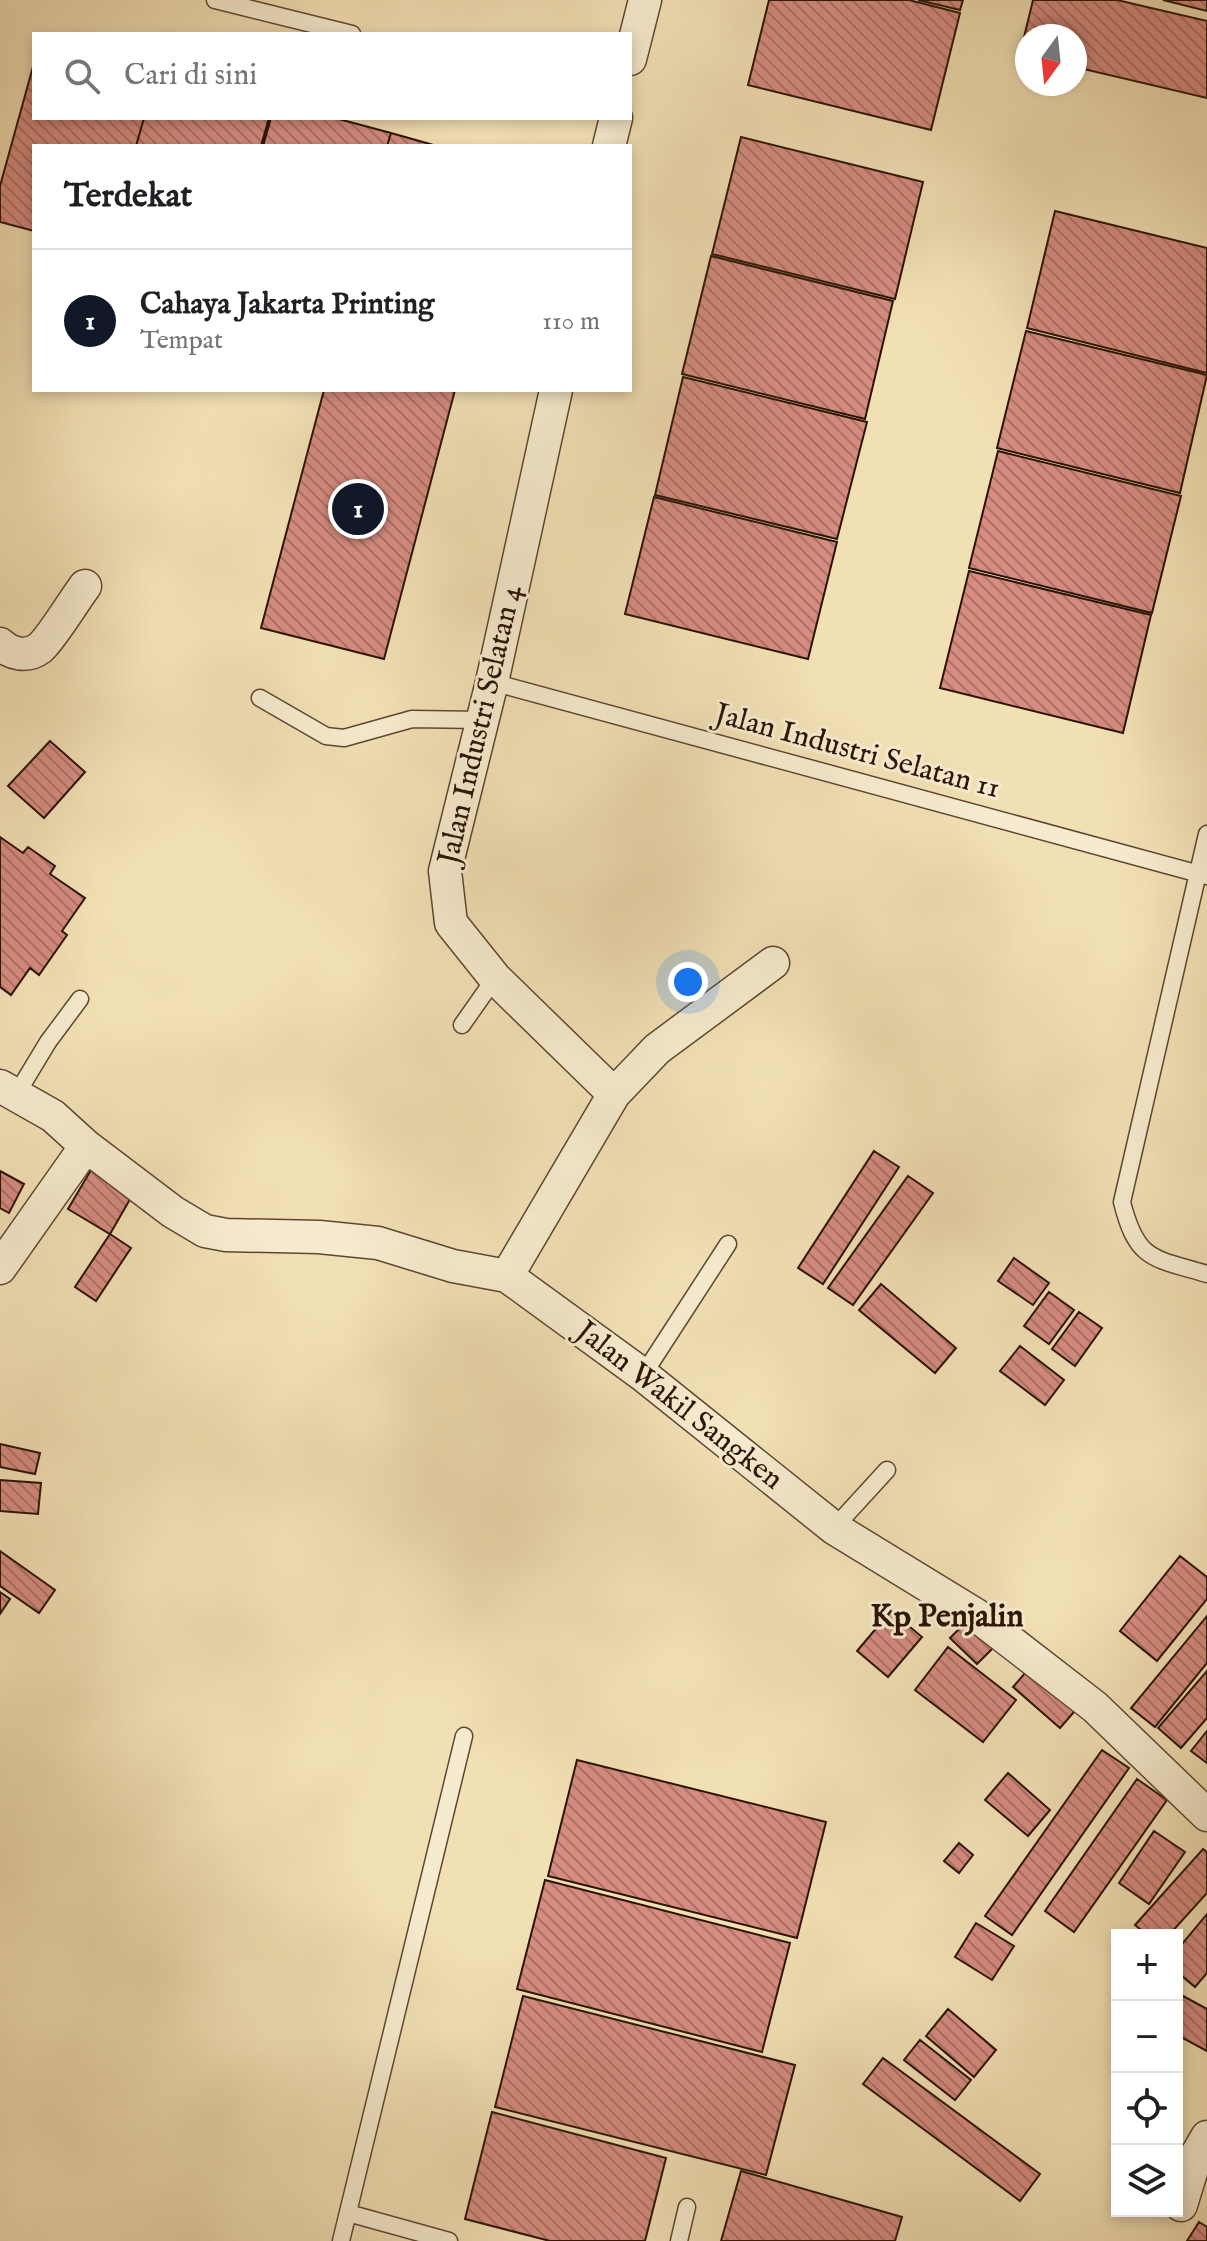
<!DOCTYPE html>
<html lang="id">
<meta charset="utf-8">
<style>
body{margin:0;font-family:"IM FELL English",serif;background:#f2f2f2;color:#202124}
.controls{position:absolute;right:24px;bottom:24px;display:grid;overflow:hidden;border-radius:0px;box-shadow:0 4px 12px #0003}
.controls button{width:72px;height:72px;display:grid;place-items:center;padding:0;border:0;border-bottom:2px solid #e0e0e0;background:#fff;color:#202124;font:40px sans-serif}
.compass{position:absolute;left:1015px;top:24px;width:72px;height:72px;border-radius:50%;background:#fff;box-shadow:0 4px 12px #0003;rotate:195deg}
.you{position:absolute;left:688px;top:982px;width:28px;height:28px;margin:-20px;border:6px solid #fff;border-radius:50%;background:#1a73e8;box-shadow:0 0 0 12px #1a73e833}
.badge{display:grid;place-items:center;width:52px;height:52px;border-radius:50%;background:#111827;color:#fff;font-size:26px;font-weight:700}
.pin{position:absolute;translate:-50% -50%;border:4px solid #fff;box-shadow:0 2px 8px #0006}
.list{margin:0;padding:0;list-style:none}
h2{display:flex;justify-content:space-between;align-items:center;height:104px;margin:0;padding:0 32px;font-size:34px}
h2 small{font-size:26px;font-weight:400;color:#757577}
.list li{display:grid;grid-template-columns:52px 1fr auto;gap:24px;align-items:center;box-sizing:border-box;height:144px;padding:0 32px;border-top:2px solid #e0e0e0}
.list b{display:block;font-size:30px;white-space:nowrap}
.list p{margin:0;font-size:26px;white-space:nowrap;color:#757577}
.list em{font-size:26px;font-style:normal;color:#757577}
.icon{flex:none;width:44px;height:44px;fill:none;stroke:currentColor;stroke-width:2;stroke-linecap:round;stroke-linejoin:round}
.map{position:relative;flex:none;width:1207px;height:2241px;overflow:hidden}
.search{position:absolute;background:#fff;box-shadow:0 4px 12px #0003;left:32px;top:32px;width:600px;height:88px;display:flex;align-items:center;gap:20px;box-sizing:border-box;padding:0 28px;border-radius:0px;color:#757577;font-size:30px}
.panel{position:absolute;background:#fff;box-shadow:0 4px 12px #0003;left:32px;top:144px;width:600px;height:248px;border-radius:0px}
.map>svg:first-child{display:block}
</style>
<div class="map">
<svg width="1207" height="2241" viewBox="0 0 1207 2241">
<defs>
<pattern id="building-back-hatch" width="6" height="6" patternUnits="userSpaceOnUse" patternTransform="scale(2)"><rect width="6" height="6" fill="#d68c81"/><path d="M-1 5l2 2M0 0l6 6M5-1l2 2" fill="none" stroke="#ae7168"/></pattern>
</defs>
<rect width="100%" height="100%" fill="#f2e0b5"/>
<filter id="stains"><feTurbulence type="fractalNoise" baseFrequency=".0025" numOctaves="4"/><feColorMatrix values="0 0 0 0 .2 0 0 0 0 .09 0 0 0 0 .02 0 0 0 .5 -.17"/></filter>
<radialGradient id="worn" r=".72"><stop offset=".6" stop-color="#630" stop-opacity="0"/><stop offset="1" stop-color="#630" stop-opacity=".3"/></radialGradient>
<path fill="url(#building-back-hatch)" stroke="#2b1407" stroke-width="2" d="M769,0H909L960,13L931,130L748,85Z
M918,0H963L960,10Z
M1033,0H1117L1207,21V98L1075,67V36H1027V55L1020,54Z
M1163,0H1207V11Z
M34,63V118H144L136,146H34V231L0,222V186Z
M144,118H269L261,146H136Z
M271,118H335L391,133L387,146H263Z
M391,133L437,146H387Z
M741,137L923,182L895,299L712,254Z
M1055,211L1207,248V373L1027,328Z
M711,256L893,301L865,419L682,374Z
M1026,331L1207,375L1180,493L997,448Z
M683,377L867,422L837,539L655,495Z
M324,390H455L384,659L261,628Z
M998,451L1181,496L1152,613L969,568Z
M654,497L837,542L808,659L625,614Z
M969,571L1151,615L1123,733L940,688Z
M50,741L85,772L44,818L8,786Z
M0,837L23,853L28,847L55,866L50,874L85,898L62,931L67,935L39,975L30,968L11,995L0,987Z
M874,1151L899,1167L823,1284L798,1268Z
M91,1170L133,1194L110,1234L68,1209Z
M0,1171L24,1184L9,1213L0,1208Z
M908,1176L933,1193L853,1305L828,1288Z
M110,1234L131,1248L96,1301L75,1287Z
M1014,1258L1049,1283L1033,1305L998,1281Z
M881,1284L956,1348L935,1373L859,1310Z
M1049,1292L1074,1310L1049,1344L1024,1326Z
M1079,1312L1102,1328L1075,1366L1052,1349Z
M1020,1346L1064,1380L1045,1405L1000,1371Z
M0,1444L40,1453L35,1474L0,1467Z
M0,1480L41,1483L38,1514L0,1511Z
M0,1551L55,1590L39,1613L0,1586Z
M1180,1556L1207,1577V1599L1157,1661L1120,1631Z
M0,1592L10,1599L0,1614Z
M891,1611L922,1637L888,1677L857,1651Z
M1207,1616V1663L1155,1727L1131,1708Z
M970,1618L997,1644L977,1664L950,1638Z
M948,1647L1016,1700L983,1742L915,1690Z
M1033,1664L1080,1705L1060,1728L1013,1687Z
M1207,1671V1718L1181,1748L1158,1728Z
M1207,1731V1763L1191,1751Z
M1102,1750L1129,1768L1012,1935L985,1916Z
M577,1760L826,1822L797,1938L548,1876Z
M1008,1773L1050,1810L1028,1836L985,1800Z
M1137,1779L1167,1800L1074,1932L1045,1911Z
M1154,1831L1185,1852L1149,1904L1119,1883Z
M959,1843L973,1855L959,1873L944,1861Z
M1203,1849L1207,1852V1893L1169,1935H1147L1135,1925Z
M545,1880L790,1943L762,2052L517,1989Z
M1207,1914V1973L1195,1987L1177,1972V1950Z
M976,1923L1014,1946L992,1980L955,1957Z
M523,1996L795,2065L766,2175L495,2107Z
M1183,1996L1207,2009V2051L1177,2035V2006Z
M948,2009L996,2050L974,2077L926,2036Z
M920,2040L971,2080L955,2100L904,2060Z
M883,2058L1040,2174L1020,2201L863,2084Z
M492,2112L666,2158L645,2241H550L465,2219Z
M741,2171L902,2217L895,2241H721Z
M1199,2222L1207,2227V2241H1187Z"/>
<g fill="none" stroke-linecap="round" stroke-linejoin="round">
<g stroke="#5d4732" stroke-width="19">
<path id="service" d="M215,0L352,34
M492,682L1207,876
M260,698L326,736L344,738L412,719L481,720
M1207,834L1122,1202C1137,1262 1154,1258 1207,1274
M462,1025L495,978
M16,1095L48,1042L80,999
M643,1375L728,1244
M834,1528L887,1470
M348,2213L449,2241
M341,2241L464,1736
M679,2241L687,2207"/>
</g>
<g stroke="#5d4732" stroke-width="35">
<path id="minor" d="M630,59L645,0
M609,146L616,118
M556,390L492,682L445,871L451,923L495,978L614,1094
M0,644C11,654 27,658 40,648C51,639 75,599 85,586
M0,1086L53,1116L86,1146L173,1212L205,1231L226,1235L319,1237L378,1243L453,1266L507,1276L643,1375L834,1528L976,1615L1095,1707L1207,1815
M0,1268L86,1146
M507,1276L614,1094L657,1049L773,963
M1181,2205L1196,2156L1207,2137"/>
</g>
<use href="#service" stroke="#f7ebcf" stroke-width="16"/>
<use href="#minor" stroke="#f7ebcf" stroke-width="32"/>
</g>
<g text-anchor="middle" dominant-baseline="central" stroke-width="6" stroke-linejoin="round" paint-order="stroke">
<g font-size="30" fill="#2b1407" stroke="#f7ebcf">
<text transform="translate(481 725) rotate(-77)">Jalan Industri Selatan 4</text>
<text transform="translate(857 752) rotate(15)">Jalan Industri Selatan 11</text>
<text transform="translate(679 1406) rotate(38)">Jalan Wakil Sangken</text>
</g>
<g font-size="32" font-weight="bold" fill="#2b1407" stroke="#f7ebcf">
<text x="947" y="1617">Kp Penjalin</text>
</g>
</g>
<rect width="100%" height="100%" filter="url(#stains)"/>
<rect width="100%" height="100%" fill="url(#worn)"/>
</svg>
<div class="controls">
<button>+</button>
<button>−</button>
<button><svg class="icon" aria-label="locate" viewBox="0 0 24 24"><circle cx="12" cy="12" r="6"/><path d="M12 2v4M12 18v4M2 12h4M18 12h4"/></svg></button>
<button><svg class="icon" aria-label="layers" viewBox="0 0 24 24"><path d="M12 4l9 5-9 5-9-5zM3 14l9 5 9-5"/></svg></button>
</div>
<svg class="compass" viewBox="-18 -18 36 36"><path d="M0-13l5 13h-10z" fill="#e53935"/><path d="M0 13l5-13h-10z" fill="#757577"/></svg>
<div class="you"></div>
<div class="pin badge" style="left:358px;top:509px">1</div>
<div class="search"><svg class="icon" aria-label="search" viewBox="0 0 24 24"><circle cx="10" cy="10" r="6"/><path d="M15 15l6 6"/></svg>Cari di sini</div>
<section class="panel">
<h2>Terdekat<small></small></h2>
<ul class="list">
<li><span class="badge">1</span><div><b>Cahaya Jakarta Printing</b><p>Tempat</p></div><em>110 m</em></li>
</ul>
</section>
</div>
